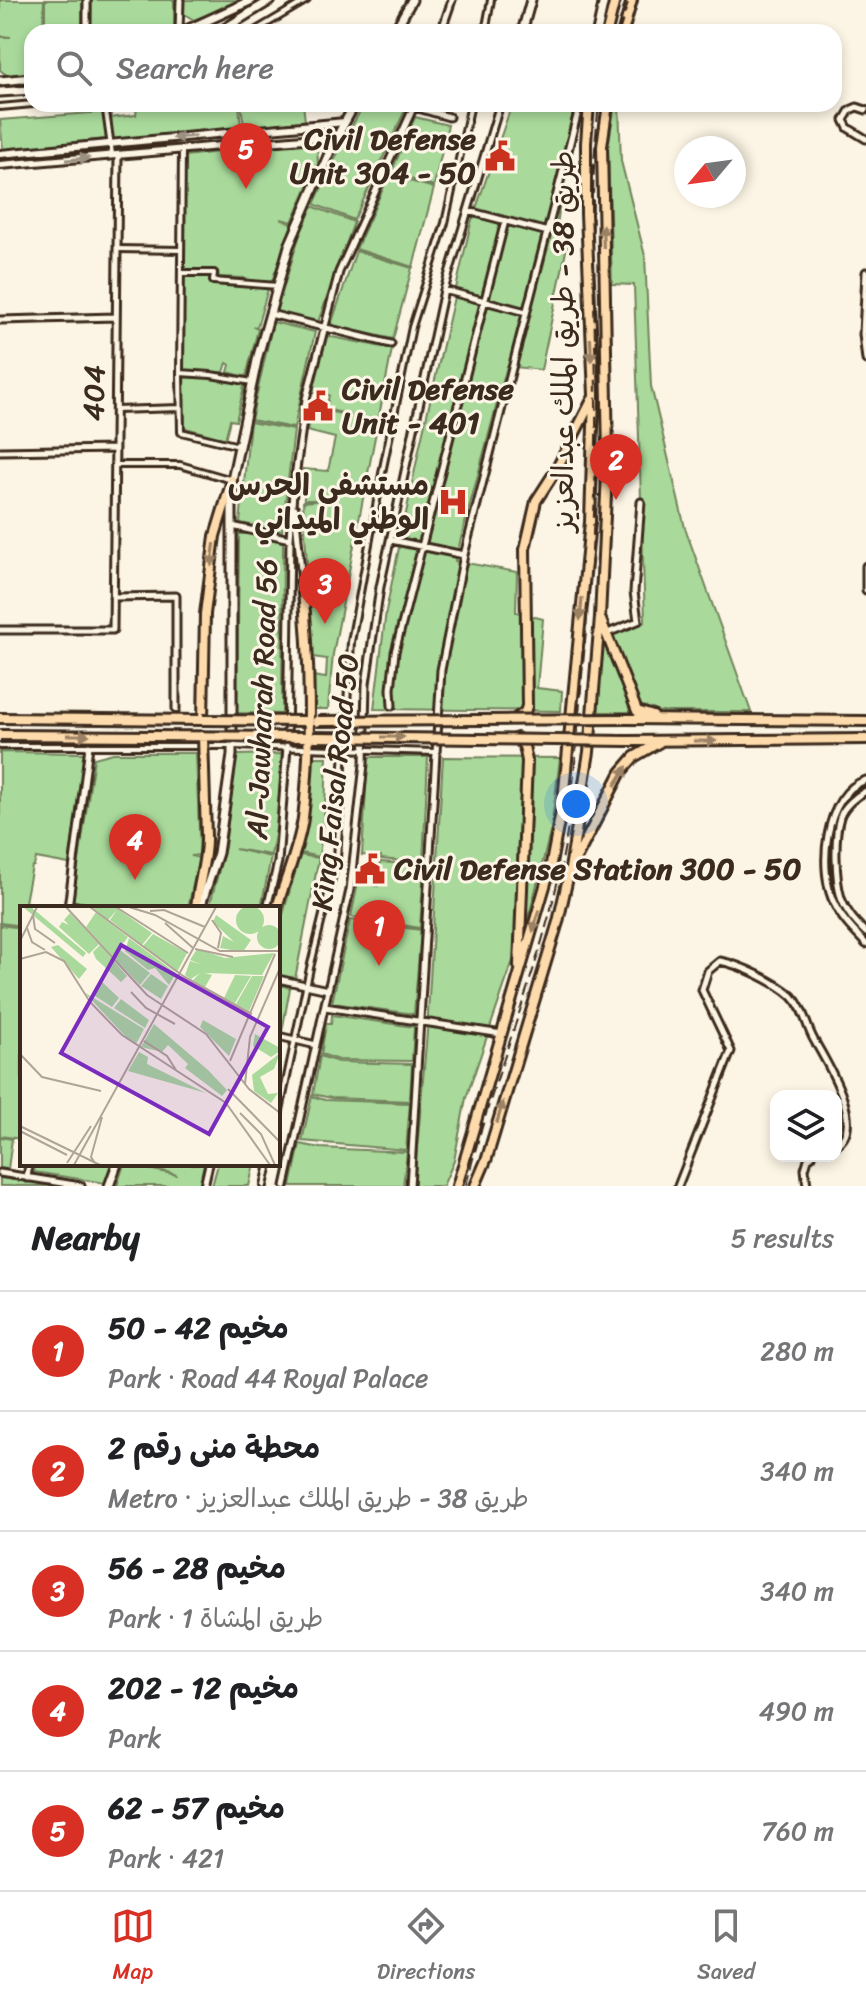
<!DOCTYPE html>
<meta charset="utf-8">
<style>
body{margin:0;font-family:Sriracha,"Playpen Sans Arabic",sans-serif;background:#f6f6f6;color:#202124}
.controls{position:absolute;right:24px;bottom:24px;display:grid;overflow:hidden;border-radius:16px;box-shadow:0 4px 12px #0003}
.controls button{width:72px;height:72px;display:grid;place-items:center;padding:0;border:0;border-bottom:2px solid #e0e0e0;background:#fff;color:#202124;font:40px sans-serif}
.compass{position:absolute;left:674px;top:136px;width:72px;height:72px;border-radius:50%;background:#fff;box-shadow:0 4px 12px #0003;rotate:241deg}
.you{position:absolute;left:576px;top:804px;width:28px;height:28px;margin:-20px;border:6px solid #fff;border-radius:50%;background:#1a73e8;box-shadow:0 0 0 12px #1a73e833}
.badge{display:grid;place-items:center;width:52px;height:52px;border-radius:50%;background:#d93025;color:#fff;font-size:26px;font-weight:700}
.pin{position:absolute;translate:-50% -66px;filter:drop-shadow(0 2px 4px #0008)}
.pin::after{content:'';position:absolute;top:42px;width:28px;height:24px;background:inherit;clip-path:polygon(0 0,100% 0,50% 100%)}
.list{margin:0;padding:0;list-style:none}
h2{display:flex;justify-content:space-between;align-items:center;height:104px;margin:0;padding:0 32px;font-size:34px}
h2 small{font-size:26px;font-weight:400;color:#757577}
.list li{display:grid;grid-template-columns:52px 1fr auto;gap:24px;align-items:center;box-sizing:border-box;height:120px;padding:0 32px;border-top:2px solid #e0e0e0}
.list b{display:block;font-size:30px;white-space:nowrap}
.list p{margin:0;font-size:26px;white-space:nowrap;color:#757577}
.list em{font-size:26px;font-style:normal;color:#757577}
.icon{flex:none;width:44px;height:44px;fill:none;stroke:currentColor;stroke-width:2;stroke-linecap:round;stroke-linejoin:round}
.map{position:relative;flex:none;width:866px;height:1186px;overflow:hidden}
.search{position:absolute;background:#fff;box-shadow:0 4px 12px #0003;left:24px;right:24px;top:24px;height:88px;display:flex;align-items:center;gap:20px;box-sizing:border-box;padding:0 28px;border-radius:24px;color:#757577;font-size:30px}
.sheet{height:704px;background:#fff}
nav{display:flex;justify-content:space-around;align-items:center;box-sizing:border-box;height:112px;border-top:2px solid #e0e0e0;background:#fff;font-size:22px;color:#757577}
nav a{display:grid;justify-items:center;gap:4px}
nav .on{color:#d93025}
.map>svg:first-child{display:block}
</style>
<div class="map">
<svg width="866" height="1186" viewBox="0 0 866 1186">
<rect width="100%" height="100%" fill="#fcf5e5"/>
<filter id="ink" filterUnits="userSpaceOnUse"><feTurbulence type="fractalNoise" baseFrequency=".0125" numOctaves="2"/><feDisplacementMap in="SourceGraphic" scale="16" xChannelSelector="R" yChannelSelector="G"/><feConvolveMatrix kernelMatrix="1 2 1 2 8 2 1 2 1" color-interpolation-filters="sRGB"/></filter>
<g filter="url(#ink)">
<path fill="#a9da9b" stroke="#72825c" stroke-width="2" d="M0,0H44L43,32H32V74L9,77L0,70V37H11L0,36Z
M45,0H82V32H45Z
M92,0H174V29H167L168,32H91V29L119,28L91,27Z
M184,0H244L194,20L184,14Z
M178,104H239L241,128L113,140L110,118L136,115L137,107Z
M241,104H303L305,121L244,127Z
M364,104H408L354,220L314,204L341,146Z
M512,104H574L557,225L570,232L541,370L507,366L455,561L517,572L516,612L543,619L537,688L562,691L561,711L374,709L386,611L420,445L471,223Z
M615,104H619L621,161L645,256L651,386L685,528L751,712H595L601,638L645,622L634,285L612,284L608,148Z
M104,112L107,139L3,150L0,120Z
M415,117L448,125L434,186L391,173Z
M311,141L317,145L318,164L292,222L281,219L292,224L271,284L245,280L244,278L219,277L218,271H184L185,156Z
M389,175L434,188L413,267L356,249Z
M312,206L354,222L318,322L276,312L300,234Z
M356,251L412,268L393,339L331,325Z
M184,276H211V283L251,284L268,289L257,327H253L258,329L246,377L228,372L230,365L227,363L224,372H183Z
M273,322L315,332L294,428L251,420Z
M327,336L392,349L333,654L328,709H316L312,705V676L326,678L327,659L313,657L303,502L325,500H304L303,469L328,471L335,438L307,431L309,418L323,421L325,411L350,415L326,409L329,395L313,392Z
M183,377L223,378L245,382L236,421L230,420L225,439L182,427Z
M250,422L294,430L282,531L240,523Z
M239,534H250L283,542L282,714L237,713Z
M0,752L85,753L69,864L36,858L34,866H32L25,902L33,904V908H22V926L0,923Z
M113,753H196L200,855L191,856L199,858L188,908H117L73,901L94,758Z
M282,754L277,825L271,855L235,849L271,857L261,908H209L225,847L236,755Z
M312,757H327L325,808L319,857L301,853L308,822Z
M368,757H428L423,863L381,859V856L362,855Z
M443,757L560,758L551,829L531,908L466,1098L454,1161L443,1186H414L427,1032Z
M300,855L319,858L295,979L278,975V932Z
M380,862L424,865L420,928L351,917L358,883L378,886Z
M350,920L421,930L414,1014L332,1003Z
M0,925L22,928V1139L0,1136Z
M278,984L290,988L282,1032L278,1031Z
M332,1015L414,1027L412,1061L339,1060L321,1054L326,1024H331Z
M320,1056L338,1062L412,1064L410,1101L331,1098L313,1094Z
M312,1096L325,1100L410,1103L406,1150L302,1141Z
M0,1137L12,1139L8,1169L0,1168Z
M300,1144L320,1148L407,1152L403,1186H291Z
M35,1164H111L105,1183L34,1172Z
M124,1164L177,1175L139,1164H204L199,1186H117Z
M218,1164H254L249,1186H212Z
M0,1178L59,1186H0Z"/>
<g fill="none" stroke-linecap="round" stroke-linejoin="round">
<g stroke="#3b2a1e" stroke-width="10">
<path id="pedestrian" d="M253,32L307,0
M485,32L491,0
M105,104L112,154
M0,107L33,104
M182,150L180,373L211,375L252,382
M117,249L181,250
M181,273H214L213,281L278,286
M180,374L181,432L239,446
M115,410L180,408
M115,465H180L232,480
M0,746H233L435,752
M278,1120L310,968L337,858L351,642L383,468L412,327L445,223L471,104
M264,1186L269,1164"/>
</g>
<g stroke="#3b2a1e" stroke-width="11">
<path id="minor" d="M87,32V0
M179,32L180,0
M441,32L452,0
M415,107L449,117
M866,110L857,107L850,110L844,120L848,128L866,139
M468,211L548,232
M866,272L863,334L866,360
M444,290L526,312
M270,314L391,344
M0,320L116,317
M0,451L115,449
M295,508L302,581
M232,526L290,539
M391,540L464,555
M866,566V590
M113,597L176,596V709
M0,630H113L118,156
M605,634L638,621L634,592L641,502
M392,706L391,689L395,652L505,221
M866,780C824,793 817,872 835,905C842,920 855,932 866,944
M866,791C856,796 844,806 840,817C834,836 835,878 841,898C846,912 855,922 866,933
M69,905L88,908
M68,908L89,746
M267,908L278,862L287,747L290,539L293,491L306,399L339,272L415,104
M278,979L328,990
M325,1007L502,1034
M278,1036L316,1045
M0,1173L81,1186
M27,1178L29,1164
M204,1186L209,1164
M285,1186L350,890L364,764L366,684L380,587L444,290L500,104
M410,1186L441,670L464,555L580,104
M678,1186L731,1051L702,990L708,971L720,961C741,965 776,982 792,996C804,1008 806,1026 814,1040C829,1066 866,1127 836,1145
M807,1186L805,1169L808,1159L812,1156"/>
</g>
<g stroke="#3b2a1e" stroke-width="12">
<path id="tertiary" d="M0,154L345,122
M0,165L338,136"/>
</g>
<g stroke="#3b2a1e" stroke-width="13">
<path id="secondary" d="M182,32L252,0
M219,32L271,0
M394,32L412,0
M522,32L531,0
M597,32L604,0
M0,81L32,78
M0,92L32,90
M200,908L218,853L232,755V480L258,356L289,246L334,142L355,104
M109,1186L117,1164"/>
</g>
<g stroke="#3b2a1e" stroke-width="14">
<path id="primary" d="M607,32L615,0
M623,32L632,0
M601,620L637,711L653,716
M0,718L203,720L205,614L215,536L232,480
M515,719L525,712L527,706L525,549L536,501L556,470L592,400
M628,719L866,721
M517,738L524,746L527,761L519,966
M627,741L866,739
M575,861L621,772L634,757L660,742
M196,908C198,883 207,860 206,836
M277,908C285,879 299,848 303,818C312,746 310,654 302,582
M457,1186L550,869L563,801L590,522L594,395L586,214V143L589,104
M475,1186L487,1158L558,922L570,869L589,752L600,617L608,454L602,146L608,104"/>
</g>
<use href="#pedestrian" stroke="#fcf5e5" stroke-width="4"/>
<use href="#minor" stroke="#fcf5e5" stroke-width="5"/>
<use href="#tertiary" stroke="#fcf5e5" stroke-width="6"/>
<use href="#secondary" stroke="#fcf5e5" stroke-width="7"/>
<use href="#primary" stroke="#fedbac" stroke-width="8"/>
<path stroke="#3b2a1e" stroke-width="2" stroke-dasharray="12 6" stroke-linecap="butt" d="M619,32L629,0
M466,1186C495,1065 550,950 568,826C575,777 578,726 582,676C590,588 597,500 596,411C596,309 587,206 599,104"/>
<g stroke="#3b2a1e" stroke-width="14" stroke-linecap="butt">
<path id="primary-bridge" d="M203,720L304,721
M317,721L628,719
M0,735L304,737
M203,736L206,836
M315,737L627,741"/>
</g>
<use href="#primary-bridge" stroke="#fedbac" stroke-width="8"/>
</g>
<defs><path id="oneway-solid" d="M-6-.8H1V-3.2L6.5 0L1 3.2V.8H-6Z" transform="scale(2)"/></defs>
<g fill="#9c9082">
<use href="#oneway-solid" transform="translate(184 137) rotate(175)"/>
<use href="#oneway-solid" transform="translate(78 159) rotate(-5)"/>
</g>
<g fill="#9c8265">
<use href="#oneway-solid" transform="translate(603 236) rotate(-92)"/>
<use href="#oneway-solid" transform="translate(591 350) rotate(87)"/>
<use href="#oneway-solid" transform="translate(213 555) rotate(98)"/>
<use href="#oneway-solid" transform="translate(581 609) rotate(95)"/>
<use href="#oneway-solid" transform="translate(78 735)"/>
<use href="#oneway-solid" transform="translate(393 737)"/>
<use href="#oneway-solid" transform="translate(705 741)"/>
<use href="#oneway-solid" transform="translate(621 776) rotate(-58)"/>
<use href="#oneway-solid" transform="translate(536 921) rotate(106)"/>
<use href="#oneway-solid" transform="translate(500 1112) rotate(-74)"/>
</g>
</g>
<defs>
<g id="civic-bare" transform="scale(2.4)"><path d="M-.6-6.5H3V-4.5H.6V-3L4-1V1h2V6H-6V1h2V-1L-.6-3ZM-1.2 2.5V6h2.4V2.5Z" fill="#c8321e" stroke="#fcf5e5" stroke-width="2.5" paint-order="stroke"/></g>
<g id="hospital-bare" transform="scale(2.4)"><path d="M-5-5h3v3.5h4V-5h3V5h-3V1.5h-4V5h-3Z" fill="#c8321e" stroke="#fcf5e5" stroke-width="2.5" paint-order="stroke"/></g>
</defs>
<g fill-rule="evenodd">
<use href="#civic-bare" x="500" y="156"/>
<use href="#civic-bare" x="318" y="406"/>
<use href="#hospital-bare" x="453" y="502"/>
<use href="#civic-bare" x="370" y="869"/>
</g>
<g text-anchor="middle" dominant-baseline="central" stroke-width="6" stroke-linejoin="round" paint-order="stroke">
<g font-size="30" font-weight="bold" fill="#3b2a1e" stroke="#fcf5e5" text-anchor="end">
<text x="476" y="139">Civil Defense<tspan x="476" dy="34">Unit 304 - 50</tspan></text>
<text x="342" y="389" text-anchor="start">Civil Defense<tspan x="342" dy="34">Unit - 401</tspan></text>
<text x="429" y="485">مستشفى الحرس<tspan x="429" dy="34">الوطني الميداني</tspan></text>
<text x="394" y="869" text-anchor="start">Civil Defense Station 300 - 50</text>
</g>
<g font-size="30" fill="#3b2a1e" stroke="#fcf5e5">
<text transform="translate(563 341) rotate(-90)">طريق 38 - طريق الملك عبدالعزيز</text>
<text transform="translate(94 393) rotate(-89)">404</text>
<text transform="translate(262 699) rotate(-88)">Al-Jawharah Road 56</text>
<text transform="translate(335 782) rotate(-84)">King Faisal Road 50</text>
</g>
</g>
<g transform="translate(20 906)">
<rect width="260" height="260" fill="#fcf5e5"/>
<path d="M216 14a14 14 0 1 1 28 0a14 14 0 1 1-28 0ZM3,1H11L66,47L63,51ZM72,1H95L132,27L122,39L90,14L97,4L88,14ZM76,6L108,31L93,51L66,21ZM50,7L79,38L69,48L39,21L42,16L49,19L44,14ZM196,9L231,34L223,46L200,42L203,30L214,36L193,16ZM237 31a12 12 0 1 1 24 0a12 12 0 1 1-24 0ZM133,28L167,47L157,66L123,40ZM109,32L156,67L149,79L135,62L128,64L105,45ZM38,39L67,63L59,73L31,41ZM80,39L107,70L101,76L76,53L73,46ZM177,43L205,52L254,47L242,69L185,67L192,69L185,81L173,74L180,67L171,73L165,69L170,55L180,58L170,54ZM100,44L130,67L120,79L94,52ZM131,68L148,80L141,93L121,80ZM215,69L231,70L215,97L204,92ZM232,70H244L229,105L216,98ZM80,74L99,92L92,101L72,88ZM64,86L124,123L116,138L107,132ZM101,93L129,114L125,122L94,102ZM183,114L216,133L209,150L180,121ZM134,118L188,164L207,184L202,190L165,162L168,158L148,139L142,146L121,141ZM235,128L260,142V145L251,151L233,140ZM119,146L128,151L127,158L186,187L108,165ZM260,147L254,163L240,171L248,188L258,187L251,197L234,185L232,169Z" fill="#a9da9b"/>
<path fill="none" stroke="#afa495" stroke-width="2" d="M46,1L127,89L186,128L229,183L260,207M70,1L163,70M96,1L168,47M109,1L135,9L200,45H260M130,5L144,4L185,21M13,9L15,23L35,37M192,14L201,27L198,42M145,17L173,42M7,22L12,36L25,44M0,35L17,1M175,43L213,51M0,53L26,46L44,55L70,96L102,129L206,197L250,259M111,86L126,102L155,118M231,110L163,70L232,108M124,135L147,150L156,164M0,148L22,171L81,185M210,155L255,48M225,178L230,131L260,62M208,183L260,236M220,207L241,228L255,259M0,220L80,259M0,225L47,249M47,257L71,220M75,257L71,251L82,211M54,259L196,1"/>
<path fill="#7b2cbf" fill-opacity="0.15" stroke="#7b2cbf" stroke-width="4" d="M101,39L248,121L189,228L41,147Z"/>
<rect width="260" height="260" fill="none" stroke="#3b2a1e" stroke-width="4"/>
</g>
</svg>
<div class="controls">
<button><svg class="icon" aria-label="layers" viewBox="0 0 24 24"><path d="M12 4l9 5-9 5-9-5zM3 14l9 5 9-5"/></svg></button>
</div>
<svg class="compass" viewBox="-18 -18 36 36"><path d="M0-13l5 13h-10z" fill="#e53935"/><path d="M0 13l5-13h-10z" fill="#757577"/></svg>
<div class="you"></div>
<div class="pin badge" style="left:379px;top:966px">1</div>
<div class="pin badge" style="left:616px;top:500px">2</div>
<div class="pin badge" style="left:325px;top:624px">3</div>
<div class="pin badge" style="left:135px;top:880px">4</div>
<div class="pin badge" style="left:246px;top:189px">5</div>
<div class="search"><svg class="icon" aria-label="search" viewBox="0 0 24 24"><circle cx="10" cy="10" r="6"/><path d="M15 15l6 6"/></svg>Search here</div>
</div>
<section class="sheet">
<h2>Nearby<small>5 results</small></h2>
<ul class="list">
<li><span class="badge">1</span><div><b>مخيم 42 - 50</b><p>Park · Road 44 Royal Palace</p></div><em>280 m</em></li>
<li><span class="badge">2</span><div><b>محطة منى رقم 2</b><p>Metro · طريق 38 - طريق الملك عبدالعزيز</p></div><em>340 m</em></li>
<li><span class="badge">3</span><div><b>مخيم 28 - 56</b><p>Park · طريق المشاة 1</p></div><em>340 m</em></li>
<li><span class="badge">4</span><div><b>مخيم 12 - 202</b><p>Park</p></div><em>490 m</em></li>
<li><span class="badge">5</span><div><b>مخيم 57 - 62</b><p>Park · 421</p></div><em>760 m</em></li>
</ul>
</section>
<nav>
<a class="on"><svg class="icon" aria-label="map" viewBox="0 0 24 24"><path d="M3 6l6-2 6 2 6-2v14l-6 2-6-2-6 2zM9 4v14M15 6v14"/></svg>Map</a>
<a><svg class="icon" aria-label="directions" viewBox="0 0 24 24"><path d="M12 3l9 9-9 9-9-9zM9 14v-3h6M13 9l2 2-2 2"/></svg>Directions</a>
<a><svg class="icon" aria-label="saved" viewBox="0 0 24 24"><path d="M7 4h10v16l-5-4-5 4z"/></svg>Saved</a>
</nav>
